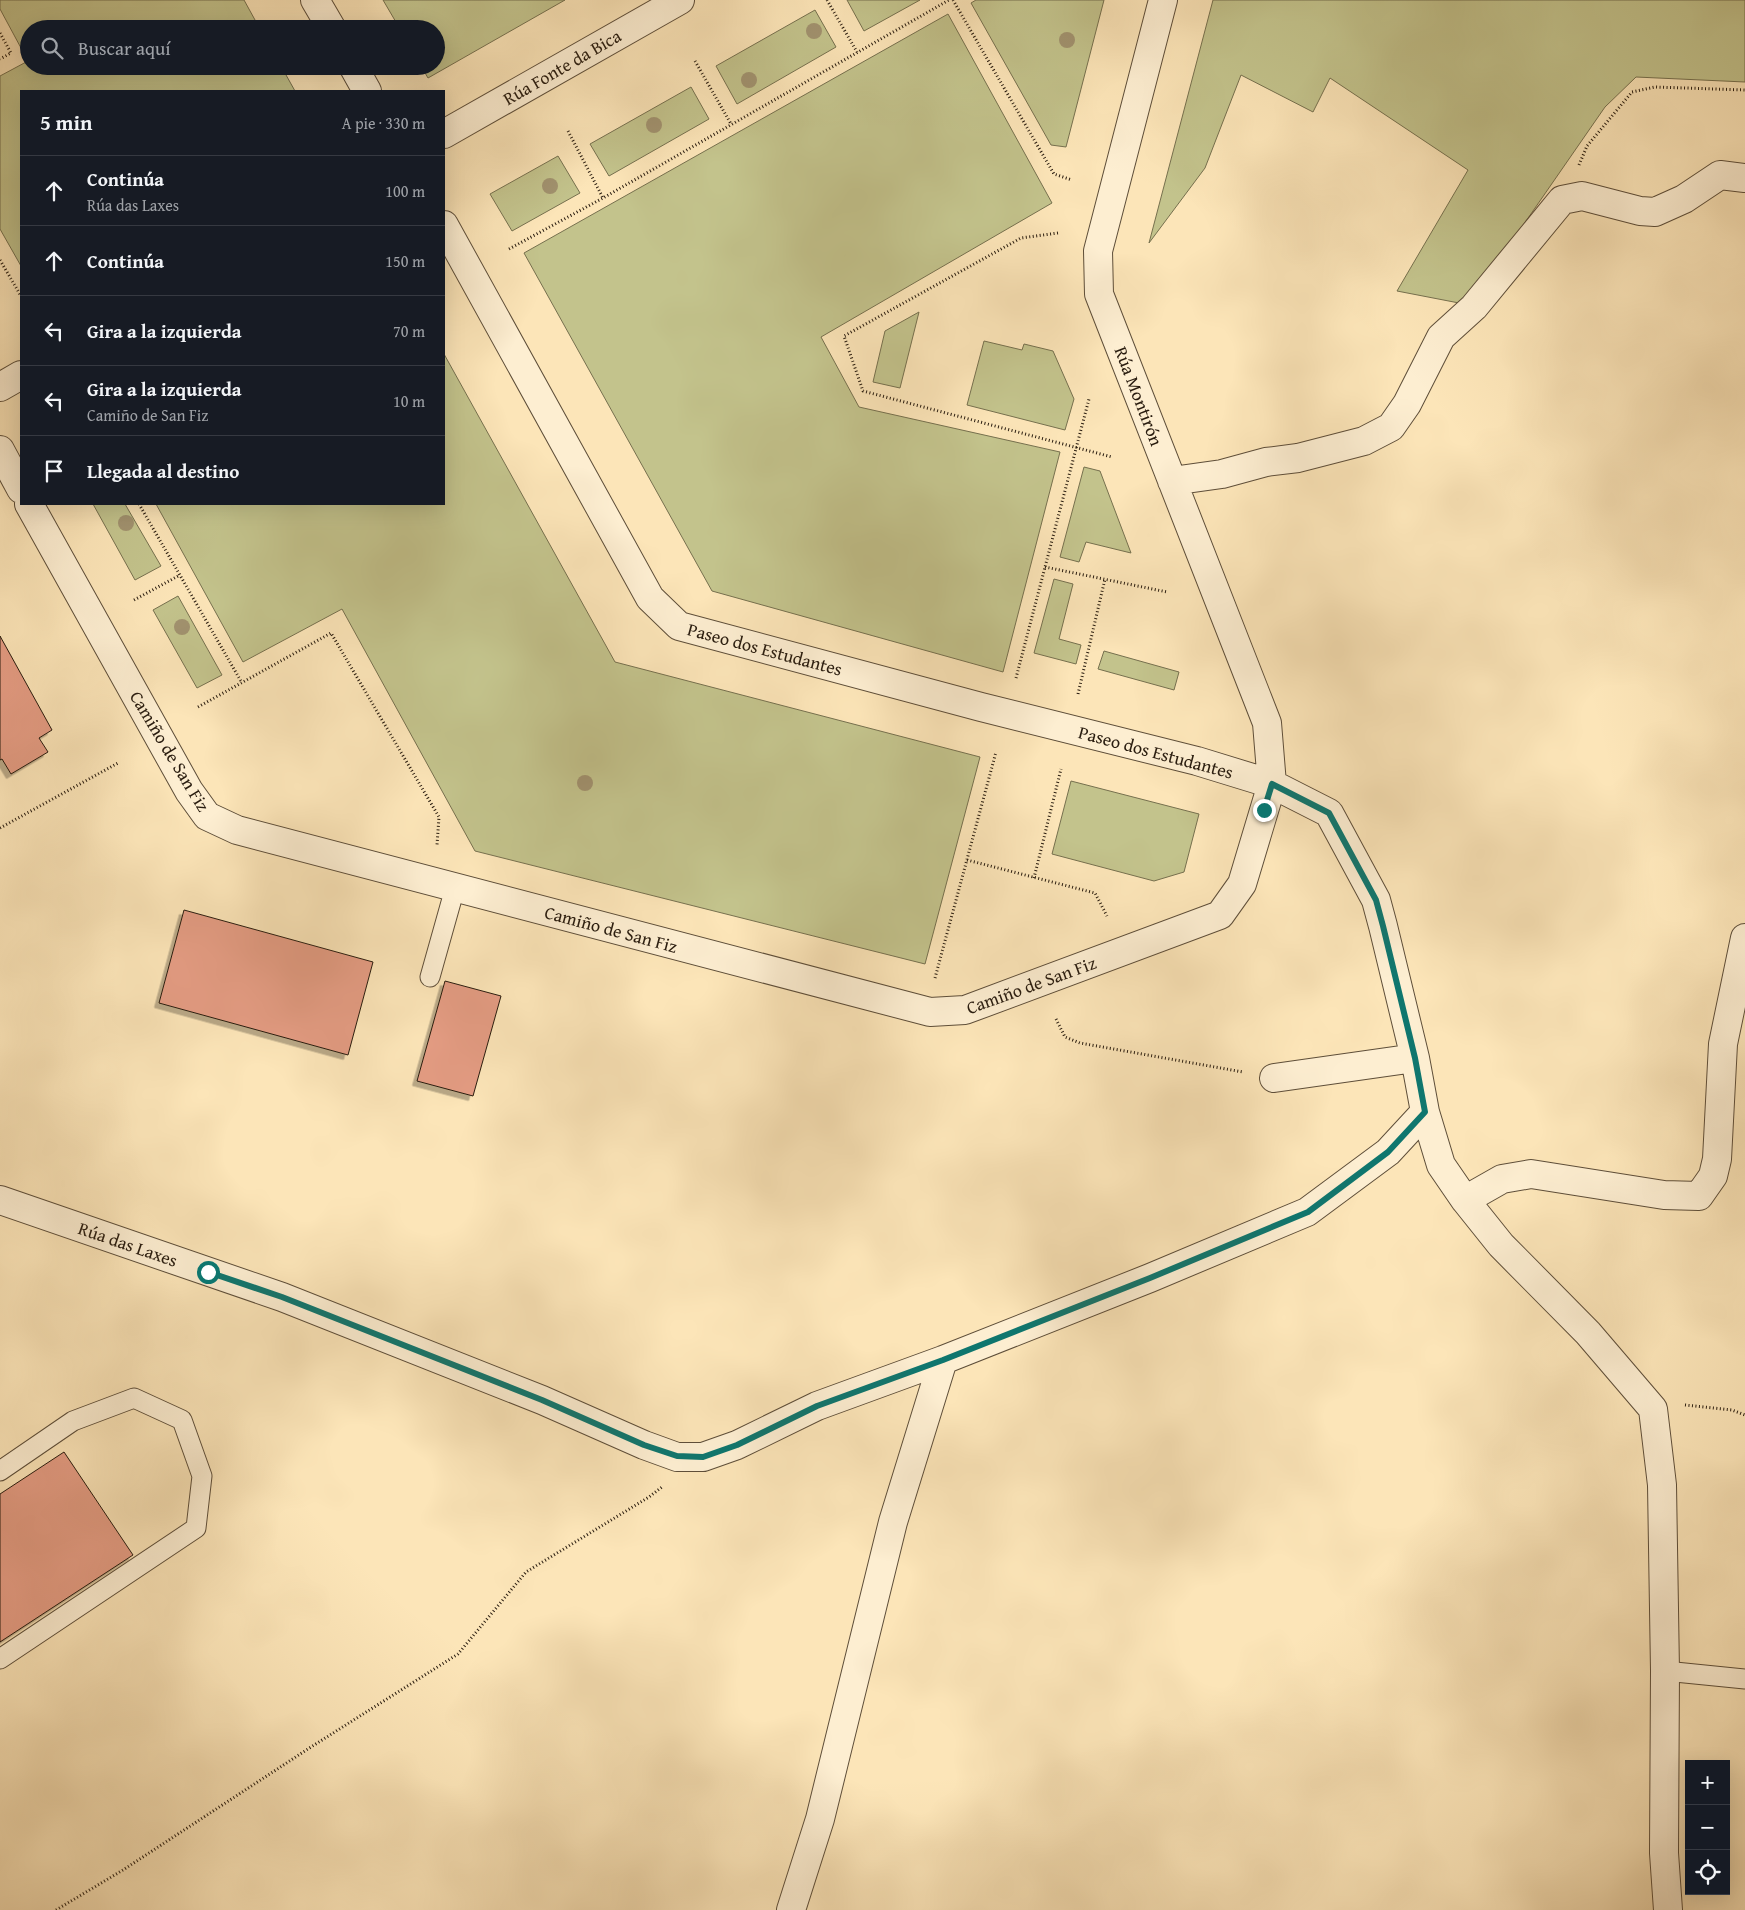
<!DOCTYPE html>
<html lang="es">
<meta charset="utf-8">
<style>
body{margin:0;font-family:"Gentium Book Plus",serif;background:#242831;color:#f1f3f6}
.controls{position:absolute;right:15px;bottom:15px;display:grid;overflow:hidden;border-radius:0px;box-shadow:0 5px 20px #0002}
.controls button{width:45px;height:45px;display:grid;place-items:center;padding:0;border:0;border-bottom:1px solid #363941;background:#171b24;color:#f1f3f6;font:25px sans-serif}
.stop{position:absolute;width:15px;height:15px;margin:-11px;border:4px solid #0f766e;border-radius:50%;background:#fff}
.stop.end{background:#0f766e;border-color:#fff;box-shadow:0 1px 5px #0008}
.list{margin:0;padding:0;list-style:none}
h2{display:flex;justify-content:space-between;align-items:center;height:65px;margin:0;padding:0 20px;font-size:21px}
h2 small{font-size:16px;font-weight:400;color:#9ea1a6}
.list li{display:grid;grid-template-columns:32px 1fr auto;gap:15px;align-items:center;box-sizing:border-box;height:70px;padding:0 20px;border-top:1px solid #363941}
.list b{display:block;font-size:19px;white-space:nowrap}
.list p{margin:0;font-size:16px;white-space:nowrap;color:#9ea1a6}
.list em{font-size:16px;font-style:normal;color:#9ea1a6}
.icon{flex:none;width:28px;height:28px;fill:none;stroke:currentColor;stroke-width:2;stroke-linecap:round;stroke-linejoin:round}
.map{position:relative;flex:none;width:1745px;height:1910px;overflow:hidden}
.search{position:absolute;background:#171b24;box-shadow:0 5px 20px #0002;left:20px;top:20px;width:425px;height:55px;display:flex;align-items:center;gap:12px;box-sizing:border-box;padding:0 18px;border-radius:28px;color:#9ea1a6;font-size:19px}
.panel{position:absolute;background:#171b24;box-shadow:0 5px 20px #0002;left:20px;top:90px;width:425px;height:415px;border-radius:0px}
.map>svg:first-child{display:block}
</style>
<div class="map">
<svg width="1745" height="1910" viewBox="0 0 1745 1910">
<defs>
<filter id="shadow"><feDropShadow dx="-4.5" dy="4.5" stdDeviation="0" flood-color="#0004"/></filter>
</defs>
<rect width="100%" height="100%" fill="#fce5b8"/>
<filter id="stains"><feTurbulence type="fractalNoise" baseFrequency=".004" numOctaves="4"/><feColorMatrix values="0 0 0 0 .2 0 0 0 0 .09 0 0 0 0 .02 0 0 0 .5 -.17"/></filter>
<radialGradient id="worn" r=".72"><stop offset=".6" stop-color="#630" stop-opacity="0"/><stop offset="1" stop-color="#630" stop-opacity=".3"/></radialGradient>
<path fill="#c3c38c" stroke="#76704e" d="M0,0H244L260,29H29V66H281L295,91H21V266L0,229V76L28,61L0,9Z
M383,0H565L428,78L421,66H436V29H400Z
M847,0H920L864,31Z
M976,0H1104L1066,147L1051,145L971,3Z
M1213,0H1745V82L1636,77L1605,107L1508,247L1459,303L1397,291L1468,170L1330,78L1313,112L1241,75L1205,168L1149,243Z
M815,10L836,47L737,104L716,66Z
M948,14L1052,203L821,337L859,407L1060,452L1003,672L712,591L524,253Z
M691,87L709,119L609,176L590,144Z
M558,156L580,193L512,231L490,194Z
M919,312L900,388L873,382L885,331Z
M984,341L1022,350L1024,344L1053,351L1074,399L1065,430L967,405Z
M444,354L615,662L980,757L925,964L475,851L342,609L243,662L156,504H444Z
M1084,467L1100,471L1131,553L1086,542L1079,562L1060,557Z
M93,504H125L161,566L135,580Z
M1054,579L1073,584L1059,639L1081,645L1076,664L1034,653Z
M178,596L222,675L197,688L153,610Z
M1104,651L1179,672L1174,690L1098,669Z
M1071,781L1199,814L1184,872L1154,881L1052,854Z"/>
<path fill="#e49c83" stroke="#291c0f" filter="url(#shadow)" d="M0,636L52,730L39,738L48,752L11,774L2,759L0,760Z
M184,910L373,962L348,1055L159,1003Z
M445,981L501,996L473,1096L417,1081Z
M64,1452L133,1555L0,1642V1494Z"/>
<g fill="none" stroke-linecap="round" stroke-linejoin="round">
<g stroke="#5e4e39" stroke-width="21">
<path id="lane" d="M430,977L455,888
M0,1471L73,1421L134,1398L182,1420L202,1476L196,1528L0,1659
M1665,1671L1745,1679"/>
</g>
<g stroke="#5e4e39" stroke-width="30">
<path id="street" d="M315,0L332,29
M353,66L367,91
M444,134L680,0
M444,225L650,598L679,626L981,707L1197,761L1272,784L1329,813L1376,900L1383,926L1415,1058L1425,1112L1441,1165L1465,1200L1501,1245L1588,1333L1653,1409L1662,1485L1665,1671L1664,1853L1668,1910
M0,387L21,375
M0,450L21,489
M1172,481L1222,474L1266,462L1298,458L1364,441L1391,427L1407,404L1441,337L1474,307L1562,200L1582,196L1640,211L1655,212L1684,199L1720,175L1745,178
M29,504L189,791L207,816L237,830L930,1012L965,1010L1220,915L1242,884L1272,784L1267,723L1099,294L1098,251L1163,0
M1274,1078L1415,1058
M0,1200L282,1297L542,1400L644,1445L677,1457H703L737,1445L817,1406L943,1360L1150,1278L1307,1212L1388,1152L1425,1112
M1465,1200L1502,1179L1531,1174L1664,1195L1699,1196L1713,1176L1717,1159L1723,1044L1745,938
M791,1910L820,1819L893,1522L943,1360"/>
</g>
<path stroke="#291c0f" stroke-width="3" stroke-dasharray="1 2.5" stroke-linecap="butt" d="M827,0L857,52
M953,0L1054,174L1072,180
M0,33L11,53L0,59
M695,61L731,124
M568,131L603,198
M1579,165L1587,146L1632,92L1655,87L1745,90
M1058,233L1021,238L844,336L863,391L1112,457
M509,249L603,198L949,0
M0,260L21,296
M139,504L242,683
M1045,567L1167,592
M134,600L180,575
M1016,678L1089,399
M1078,694L1105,579
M198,707L331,633L439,817L437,845
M0,828L118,763
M967,860L1095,893L1107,916
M1034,878L1061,769
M935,978L996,752
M1056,1019L1065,1037L1080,1043L1243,1072
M1685,1405L1732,1410L1745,1415
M56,1910L123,1870L311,1747L458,1654L526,1572L649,1497L662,1487"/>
<use href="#lane" stroke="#fdeed1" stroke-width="19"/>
<use href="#street" stroke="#fdeed1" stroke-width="28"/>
</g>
<g fill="#a1926f">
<circle cx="814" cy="31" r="8"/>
<circle cx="1067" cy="40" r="8"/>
<circle cx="749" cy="80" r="8"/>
<circle cx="654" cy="125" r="8"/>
<circle cx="550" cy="186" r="8"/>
<circle cx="126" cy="523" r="8"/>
<circle cx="182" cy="627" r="8"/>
<circle cx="585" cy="783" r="8"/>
</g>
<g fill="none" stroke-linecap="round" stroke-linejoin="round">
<path stroke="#0f766e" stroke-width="6" d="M208,1272L282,1297L542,1400L644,1445L677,1456L703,1457L737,1445L817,1406L943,1360L1150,1278L1308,1212L1388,1152L1425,1112L1415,1058L1383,926L1376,900L1329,813L1272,784L1264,810"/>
</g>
<g text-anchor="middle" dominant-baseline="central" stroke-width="4.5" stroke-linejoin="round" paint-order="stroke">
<g font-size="18" fill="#291c0f" stroke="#fdeed1">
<text transform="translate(562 67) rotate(-30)">Rúa Fonte da Bica</text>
<text transform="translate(1139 396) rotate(69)">Rúa Montirón</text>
<text transform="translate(765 649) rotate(15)">Paseo dos Estudantes</text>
<text transform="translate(170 751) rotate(59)">Camiño de San Fiz</text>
<text transform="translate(1156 752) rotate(15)">Paseo dos Estudantes</text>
<text transform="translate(611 929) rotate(15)">Camiño de San Fiz</text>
<text transform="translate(1031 985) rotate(-20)">Camiño de San Fiz</text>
<text transform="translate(128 1244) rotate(19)">Rúa das Laxes</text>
</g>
</g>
<rect width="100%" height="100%" filter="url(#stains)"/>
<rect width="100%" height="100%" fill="url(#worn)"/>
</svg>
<div class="controls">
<button>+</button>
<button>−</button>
<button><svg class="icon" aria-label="locate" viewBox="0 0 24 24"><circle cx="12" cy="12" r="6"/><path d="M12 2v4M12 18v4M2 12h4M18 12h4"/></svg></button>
</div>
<div class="stop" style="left:208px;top:1272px"></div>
<div class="stop end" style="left:1264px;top:810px"></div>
<div class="search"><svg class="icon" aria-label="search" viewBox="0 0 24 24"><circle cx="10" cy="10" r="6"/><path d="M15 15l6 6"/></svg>Buscar aquí</div>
<section class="panel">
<h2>5 min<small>A pie · 330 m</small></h2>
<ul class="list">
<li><svg class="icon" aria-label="ahead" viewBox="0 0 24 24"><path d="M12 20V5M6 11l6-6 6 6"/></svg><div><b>Continúa</b><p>Rúa das Laxes</p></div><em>100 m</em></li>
<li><svg class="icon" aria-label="ahead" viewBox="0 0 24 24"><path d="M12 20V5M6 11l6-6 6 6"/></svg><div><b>Continúa</b></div><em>150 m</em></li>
<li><svg class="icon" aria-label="left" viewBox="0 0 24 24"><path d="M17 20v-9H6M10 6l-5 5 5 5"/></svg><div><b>Gira a la izquierda</b></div><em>70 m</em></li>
<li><svg class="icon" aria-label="left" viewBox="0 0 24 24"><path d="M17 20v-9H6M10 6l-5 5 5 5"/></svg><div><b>Gira a la izquierda</b><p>Camiño de San Fiz</p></div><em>10 m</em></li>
<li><svg class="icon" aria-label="arrive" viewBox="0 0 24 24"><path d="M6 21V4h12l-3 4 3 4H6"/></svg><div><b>Llegada al destino</b></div></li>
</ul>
</section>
</div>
